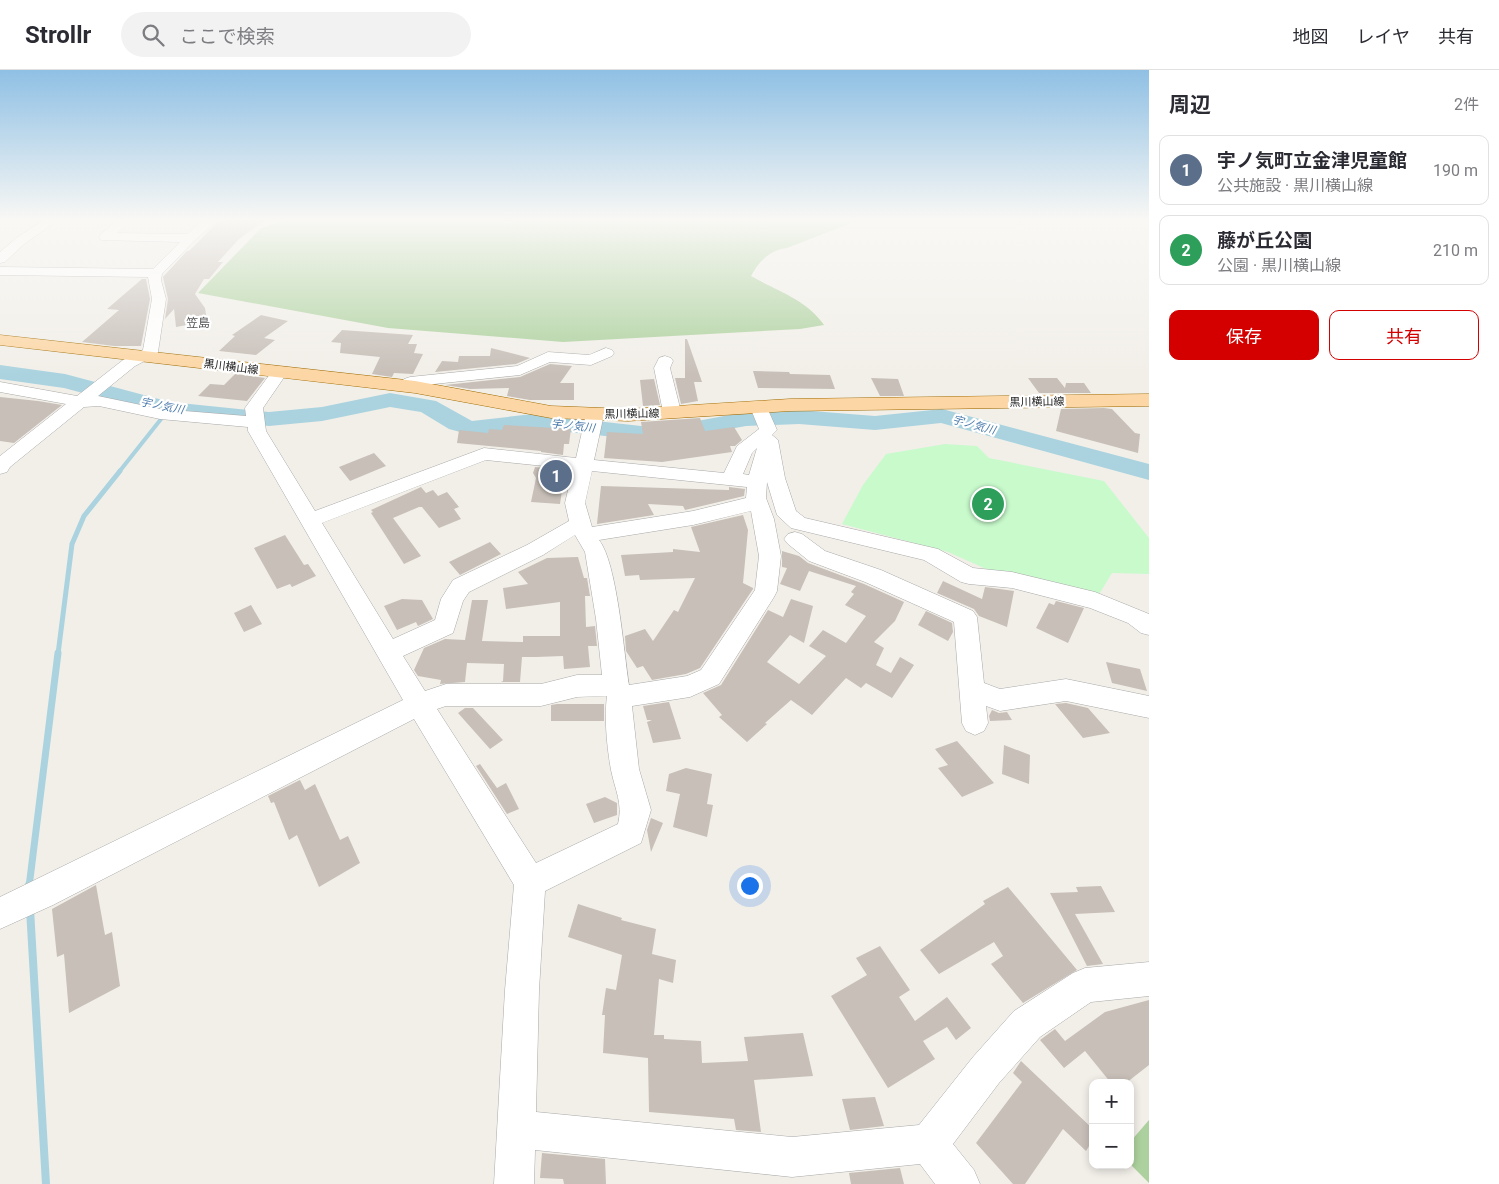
<!DOCTYPE html>
<html lang="ja">
<meta charset="utf-8">
<style>
body{margin:0;font-family:Roboto,"Noto Sans JP",sans-serif;background:#f2f2f3;color:#2b2b33}
.controls{position:absolute;right:15px;bottom:15px;display:grid;overflow:hidden;border-radius:10px;box-shadow:0 2px 8px #0003}
.controls button{width:45px;height:45px;display:grid;place-items:center;padding:0;border:0;border-bottom:1px solid #e1e1e2;background:#fff;color:#2b2b33;font:25px sans-serif}
.you{position:absolute;left:749px;top:815px;width:18px;height:18px;margin:-12px;border:4px solid #fff;border-radius:50%;background:#1a73e8;box-shadow:0 0 0 8px #1a73e833}
.badge{display:grid;place-items:center;width:32px;height:32px;border-radius:50%;background:#d40000;color:#fff;font-size:16px;font-weight:700}
.pin{position:absolute;translate:-50% -50%;border:2px solid #fff;box-shadow:0 1px 5px #0006}
.list{margin:0;padding:0;list-style:none}
h2{display:flex;justify-content:space-between;align-items:center;height:65px;margin:0;padding:0 20px;font-size:21px}
h2 small{font-size:16px;font-weight:400;color:#7c7c81}
.list li{display:grid;grid-template-columns:32px 1fr auto;gap:15px;align-items:center;box-sizing:border-box;height:70px;margin:0 10px 10px;padding:0 10px;border:1px solid #e1e1e2;border-radius:10px}
.list b{display:block;font-size:19px;white-space:nowrap}
.list p{margin:0;font-size:16px;white-space:nowrap;color:#7c7c81}
.list em{font-size:16px;font-style:normal;color:#7c7c81}
.actions{display:flex;gap:10px;padding:15px 20px}
.actions a{flex:1;padding:11px 0;border:1px solid #d40000;border-radius:10px;text-align:center;font-size:18px;color:#d40000}
.actions .main{background:#d40000;color:#fff}
.icon{flex:none;width:28px;height:28px;fill:none;stroke:currentColor;stroke-width:2;stroke-linecap:round;stroke-linejoin:round}
.map{position:relative;flex:none;width:1149px;height:1114px;overflow:hidden}
header{display:flex;align-items:center;gap:30px;box-sizing:border-box;height:70px;padding:0 25px;background:#fff;border-bottom:1px solid #e1e1e2}
header strong{font-size:24px}
nav{display:flex;gap:28px;margin-inline-start:auto;font-size:18px}
.search{width:350px;height:45px;background:#f2f2f3;display:flex;align-items:center;gap:12px;box-sizing:border-box;padding:0 18px;border-radius:28px;color:#7c7c81;font-size:19px}
main{display:flex}
aside{flex:1;background:#fff}
.map>svg:first-child{display:block}
</style>
<header>
<strong>Strollr</strong>
<div class="search"><svg class="icon" aria-label="search" viewBox="0 0 24 24"><circle cx="10" cy="10" r="6"/><path d="M15 15l6 6"/></svg>ここで検索</div>
<nav><a>地図</a><a>レイヤ</a><a>共有</a></nav>
</header>
<main>
<div class="map">
<svg width="1149" height="1114" viewBox="0 0 1149 1114">
<rect width="100%" height="100%" fill="#f2efe9"/>
<path fill="#add19e" d="M288,149H862L787,178C770,180 759,191 751,206C777,221 806,229 824,255L800,259L563,272L388,258L198,223L261,158Z
M1149,1050V1113L1130,1094V1072Z"/>
<path fill="#c8facc" d="M945,374L977,376L989,388L1104,411L1149,468V504L1112,503L1095,531L993,502L948,482L842,454L863,415L886,384Z"/>
<g fill="none" stroke-linecap="round" stroke-linejoin="round">
<path stroke="#aad3df" stroke-width="4" d="M119,402L169,339"/>
<path stroke="#aad3df" stroke-width="5" d="M58,584L72,474L84,446L120,401"/>
<path stroke="#aad3df" stroke-width="7" d="M29,817L58,583"/>
<path stroke="#aad3df" stroke-width="8" d="M29,815V820
M30,839L46,1114"/>
<path fill="#aad3df" fill-rule="evenodd" d="M0,295L65,304L170,332L269,342L322,337L390,323L436,331L472,351L533,344L659,358L746,342L799,340L875,346L942,339L1149,394V410L941,353L875,360L799,354L746,356L659,372L533,358L471,365L449,359L421,342L390,337L322,351L269,356L169,346L64,318L0,309Z"/>
</g>
<path fill="#c7bfb8" d="M221,149H267L239,169L218,192H223L209,209H204L195,224L205,238L208,257L198,253L176,257L174,239L165,249L168,229L163,207L187,181H189Z
M142,209H146L150,229L141,276H114L82,272L119,240L107,239Z
M261,245L288,251L264,268L275,270L256,285L219,281L235,266L232,265Z
M342,260L413,265L408,274H417L414,283L423,284L413,304L394,303L392,307L372,304L380,287L340,283L341,273L331,272Z
M685,269H687L702,312H694L698,331L681,334L675,308H685Z
M491,278L530,288L516,294L435,302L442,291L458,292L459,286H490Z
M550,294L572,296L560,313H574V330H530L507,326L509,318L470,319L445,315L520,307Z
M753,301L789,302L790,304L830,305L835,319L758,318Z
M235,304L265,308L247,331L198,326L210,314L224,315Z
M871,308L898,309L904,326H880Z
M1028,308H1057L1065,318L1066,313H1084L1091,323H1039Z
M654,309L660,335L643,336L640,310Z
M0,327L38,331L62,335L14,373L0,371Z
M1104,338L1112,339L1135,363L1140,364L1138,383L1056,361L1061,339Z
M700,348L705,361L734,357L742,370L735,376H730L732,382L662,392L604,388L607,362L643,364L641,352Z
M504,355L571,359L569,374H564L563,385L541,382V381L457,373L459,360L488,363L489,359L502,360Z
M374,383L386,396L350,411L339,397Z
M535,397L565,400L560,434L531,432L536,408L533,403Z
M601,416L729,420V417L745,419L744,426L685,440L683,436L648,434L654,445L597,454Z
M421,417L426,423L433,420L438,426L447,422L459,437L454,439L461,449L439,458L422,437H419L393,448L421,486L404,494L371,443L373,442L371,440Z
M743,445L748,460L743,513L753,518V519L700,598L686,604L652,610L643,596L637,598L626,581L625,566L645,559L653,571L674,540L678,542L695,508L640,510L639,505L625,506L621,485L673,482V479L700,482L691,457Z
M285,465L304,495L308,494L316,506L292,517L290,514L277,519L254,478Z
M490,472L501,484L460,505L449,492Z
M782,481L799,486L808,493L864,514L904,532L895,551L874,572L884,578L876,595L891,603L900,587L914,595L892,628L866,613L861,618L846,608L812,645L791,630L765,653L767,654L747,672L719,647L722,645L703,623L721,615L768,540L783,547L791,529L813,536L804,573L790,565L767,592L799,614L826,586L809,576L823,560L846,573L866,546L845,535L854,524L851,522L856,516L809,501L800,521L780,514L787,498L782,497Z
M578,487L584,508H587L590,526H585L586,557L595,556L597,576H588L590,597L564,599L563,586L536,587H522L520,612H501L503,611L504,594L467,593L465,612L440,614L441,610L418,606L414,600L424,578L445,569L465,570L472,530H488L482,571L523,572V566H560V532L506,539L503,518L528,514L518,502L547,488Z
M943,511L982,529L985,517L1014,521L1007,557L979,546L974,539L937,523Z
M402,529L422,530L433,549L418,556L416,552L397,560L384,536Z
M1056,531L1084,538L1068,573L1036,558L1049,533L1054,535Z
M251,535L262,554L244,562L234,543Z
M926,541L952,553L953,562L948,571L918,555Z
M1106,592L1140,599L1147,621L1112,613Z
M669,632L681,669L653,673L647,652L652,650H647L643,636Z
M1066,633L1088,638L1110,663L1083,668L1055,634Z
M557,634H604V651H551V635Z
M465,638H473L503,670L490,679L458,643Z
M992,640L999,643L1007,642L1012,650L990,651L989,646Z
M957,671L994,713L962,727L938,698L948,695L935,679Z
M1004,675L1030,685L1029,714L1002,704Z
M480,694L497,718L506,713L519,739L507,744L476,696Z
M686,698L712,704L707,734L713,735L707,767L673,757L680,724L666,721L669,704Z
M300,710L305,720L315,714L340,770L348,766L360,793L319,817L297,765L289,770L274,732L271,733L268,726Z
M605,727L617,733V745L594,753L586,734Z
M651,748L663,753L651,782L647,760Z
M96,815L105,865L112,862L120,916L69,943L64,884L57,887L52,839Z
M1101,816L1115,842L1075,844L1103,894L1087,896L1050,823L1078,822L1076,817Z
M1008,817L1077,900L1023,933L991,894L1003,886L994,872L939,904L920,880L985,834L983,831Z
M578,834L622,848L621,850L656,859L652,884L676,890L673,913L659,909L654,965H664V969L701,971L702,993L748,991L744,967L803,963L813,1006L754,1010L761,1062L736,1060L734,1049L649,1042L648,988L603,983L605,945H602L606,918L616,920L622,885L568,867Z
M880,876L910,920L899,927L915,951L947,927L971,958L956,970L947,957L923,971L935,989L888,1018L831,926L867,905L856,888Z
M1149,930V995L1126,1013H1111L1085,981L1064,998L1040,970L1055,959L1065,971L1105,942Z
M1021,991L1093,1059V1070L1086,1081L1063,1059L1025,1114H1013L976,1073L1022,1012L1013,1003Z
M875,1027L884,1056L850,1060L842,1029Z
M542,1083L605,1089L606,1114H564L563,1109L540,1108Z
M900,1098L904,1114H851L849,1103Z"/>
<g fill="none" stroke-linecap="round" stroke-linejoin="round">
<g stroke="#a9a9a9" stroke-width="1">
<path id="minor" d="M45,149H59L23,175L5,192L0,193V182L15,169Z
M119,149H133L117,163L187,164L205,149H219L194,171L162,204L161,210L166,229L158,282L156,285L135,296L98,326L160,339L246,346L245,338L273,300H285L287,303L263,338L266,361L315,441L484,378L576,388L586,344L589,340L595,339L601,340L604,344L594,390L724,403L737,376L759,359L750,337L753,333L759,332L765,333L777,360L772,365L778,370L785,408L796,441L805,448L938,479L973,498L1012,502L1095,522L1149,544V565L1141,563L1128,553L1090,538L1012,518L969,514L961,512L924,490L791,458L777,445L767,412L766,428L774,449L781,486L777,521L774,527L719,614L690,627L632,636L639,699L651,740L641,773L545,821L539,920L536,1042L792,1067L919,1055L973,987L1014,941L1073,903L1085,898L1149,892V926L1091,932L1040,967L999,1013L953,1074L974,1100L980,1114H935L920,1094L792,1107L535,1080L534,1114H494L505,920L514,815L414,649L53,835L0,859V827L403,630L248,361V357L160,349L99,336L84,337L10,397L7,402L0,404V386L66,334L0,322V312L77,326L123,290L143,280L152,229L148,207L0,205V197L153,199L180,172L101,170L99,167L101,164ZM757,378L749,405L743,404L752,383ZM486,390L573,399L565,433L569,451L527,475L453,510L441,529L435,550L393,569L322,453ZM592,401L747,417L746,428L693,441L592,457L585,433ZM751,441L759,486L755,520L701,600L687,606L629,615C624,583 617,492 599,470L693,455ZM575,465L585,482L596,549L602,605H577L541,614H446L425,621L403,586L453,563L463,531L469,522L543,485ZM607,626C604,648 607,678 611,700C615,720 623,733 618,754L536,793L437,639L446,636H541L577,627Z
M606,278L612,280L614,283L612,286L591,295L550,292L520,305L415,316L405,321L399,320L397,316L404,309L410,307L517,296L548,282L589,285Z
M665,286L671,288L673,291L670,298L681,342L678,346L672,347L666,346L663,342L654,298L659,288Z
M795,462L802,464L825,481L881,500L973,541L977,547L984,613L1000,619L1066,609L1149,626V648L1066,631L1000,641L986,636L988,653L984,661L975,665L966,661L962,653L954,552L865,512L809,491L788,474L784,469L788,464Z"/>
</g>
<g stroke="#a06b00" stroke-width="1">
<path id="major" d="M0,265L415,311L551,336L628,339L790,329L1149,324V336L790,341L628,351L551,348L415,323L0,275Z"/>
</g>
<use href="#minor" fill="#fff" fill-rule="evenodd"/>
<use href="#major" fill="#fcd6a4" fill-rule="evenodd"/>
</g>
<linearGradient id="sky" x2="0" y2="1"><stop stop-color="#8fc0e4"/><stop offset="0.49" stop-color="#f9f8f5"/><stop offset="1" stop-color="#f9f8f5" stop-opacity="0"/></linearGradient>
<rect width="1149" height="305" fill="url(#sky)"/>
<g text-anchor="middle" dominant-baseline="central" stroke-width="4.5" stroke-linejoin="round" paint-order="stroke">
<g font-size="11" fill="#222" stroke="#fff">
<text transform="translate(231 297) rotate(7)">黒川横山線</text>
<text transform="translate(1037 332) rotate(-1)">黒川横山線</text>
<text transform="translate(632 344) rotate(-1)">黒川横山線</text>
</g>
<g font-size="11" font-style="italic" fill="#4a7aab" stroke="#fff">
<text transform="translate(162 336) rotate(11)">宇ノ気川</text>
<text transform="translate(974 355) rotate(15)">宇ノ気川</text>
<text transform="translate(573 356) rotate(6)">宇ノ気川</text>
</g>
<g font-size="12" fill="#555" stroke="#fff">
<text x="198" y="253">笠島</text>
</g>
</g>
</svg>
<div class="controls">
<button>+</button>
<button>−</button>
</div>
<div class="you"></div>
<div class="pin badge" style="left:556px;top:406px;background:#5c6f8a">1</div>
<div class="pin badge" style="left:988px;top:434px;background:#2e9e5b">2</div>
</div>
<aside>
<h2>周辺<small>2件</small></h2>
<ul class="list">
<li><span class="badge" style="background:#5c6f8a">1</span><div><b>宇ノ気町立金津児童館</b><p>公共施設 · 黒川横山線</p></div><em>190 m</em></li>
<li><span class="badge" style="background:#2e9e5b">2</span><div><b>藤が丘公園</b><p>公園 · 黒川横山線</p></div><em>210 m</em></li>
</ul>
<div class="actions"><a class="main">保存</a><a>共有</a></div>
</aside>
</main>
